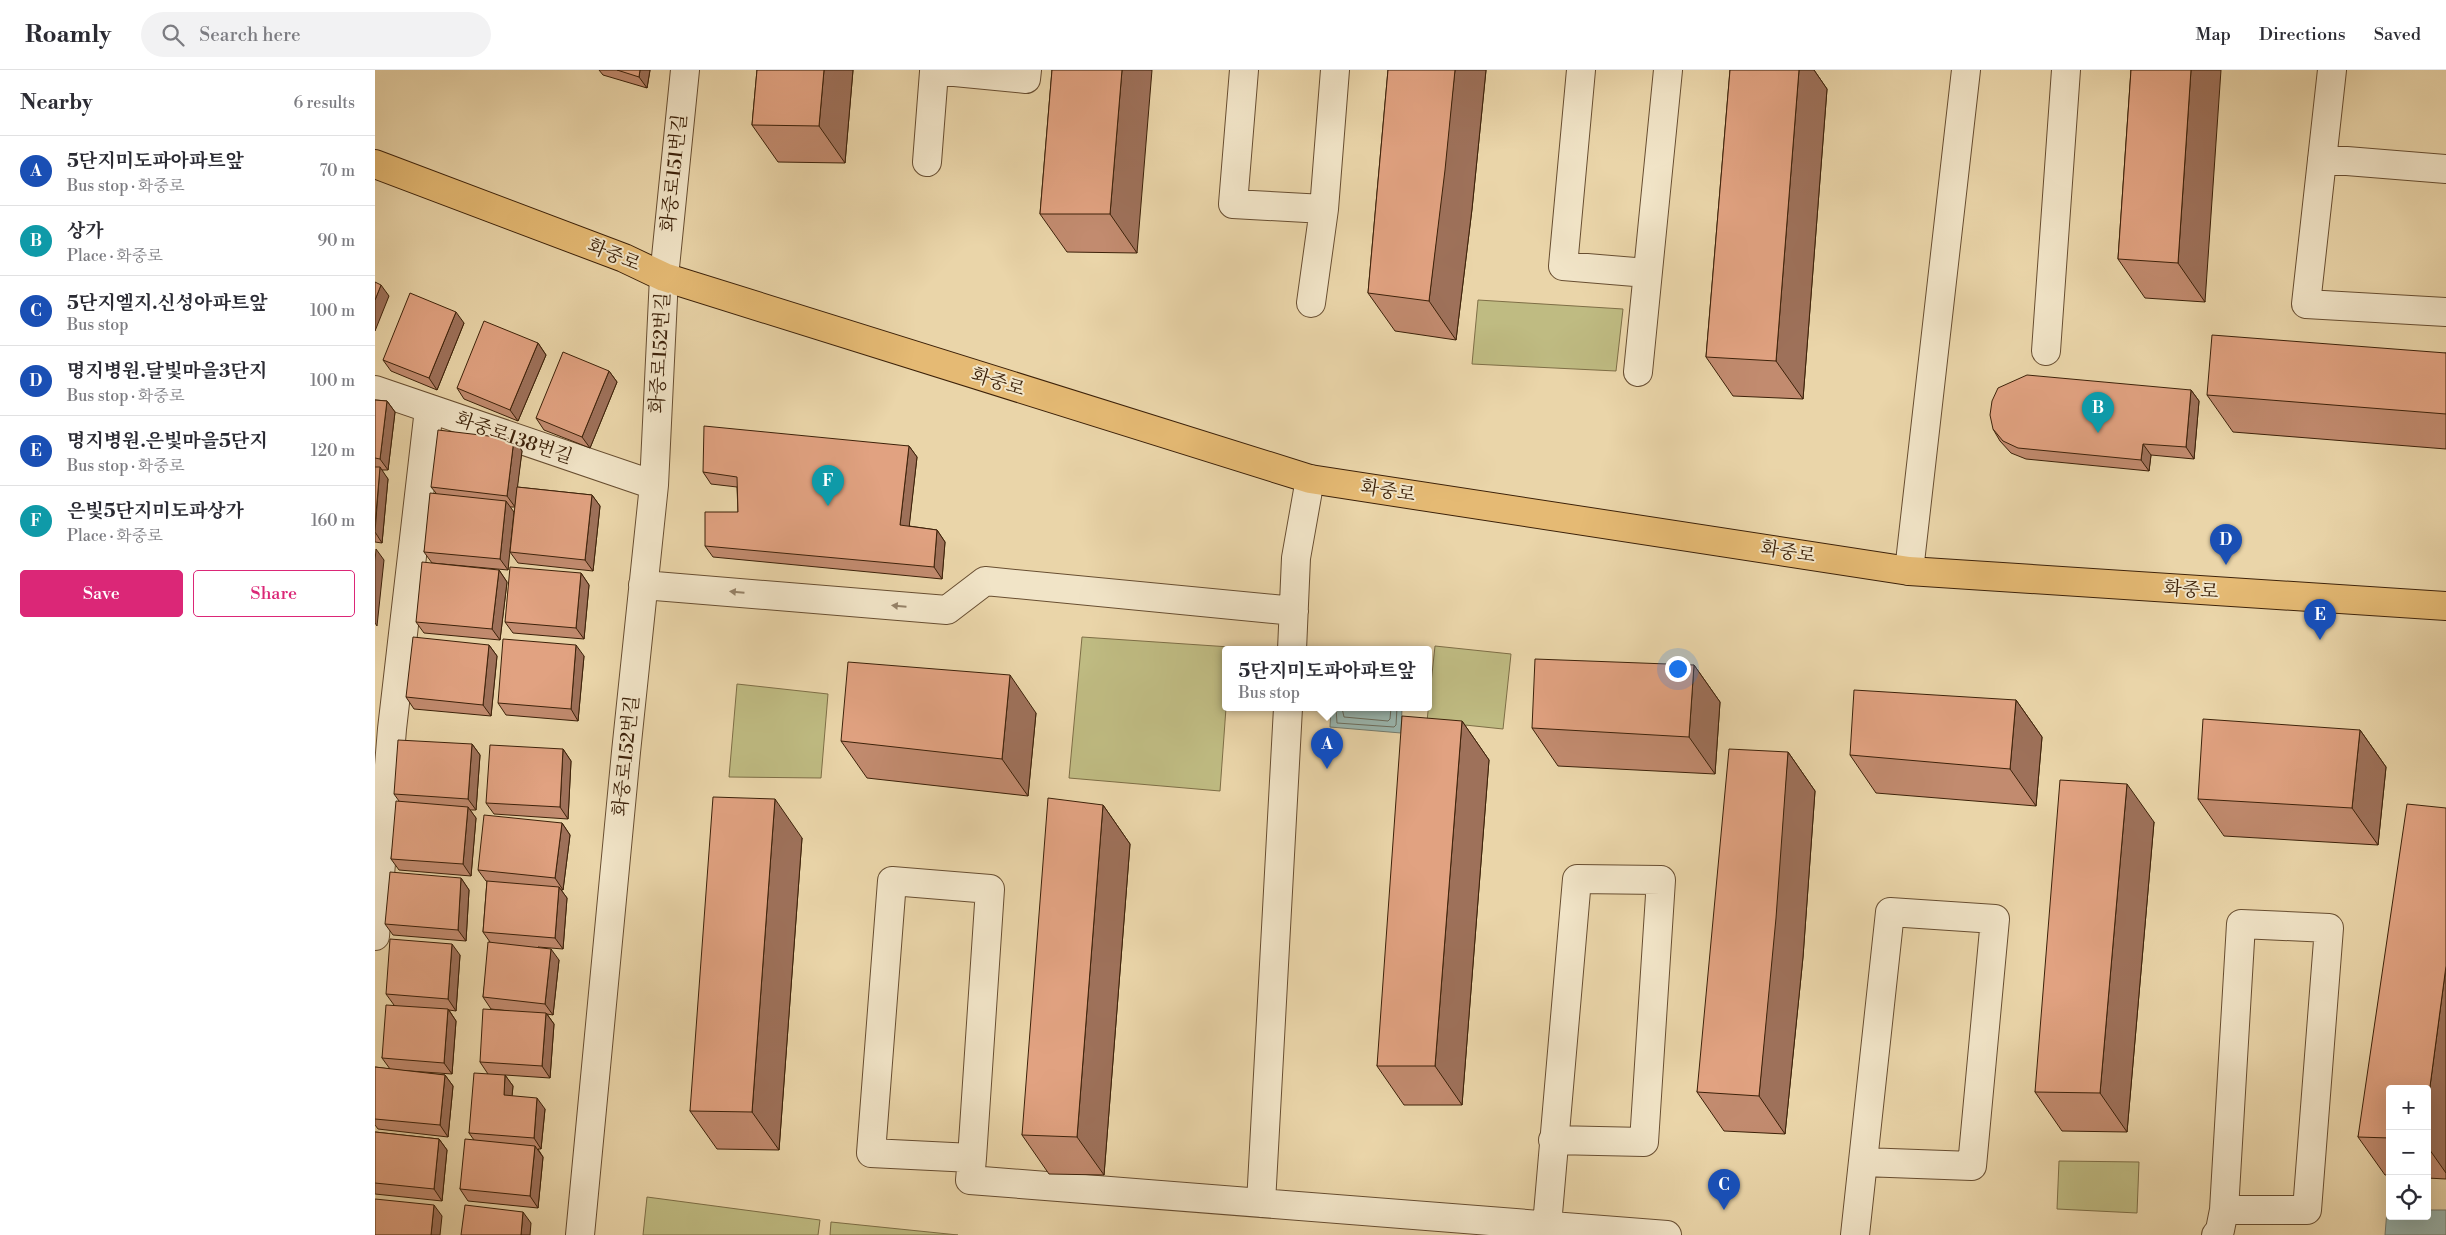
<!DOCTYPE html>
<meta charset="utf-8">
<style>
body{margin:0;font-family:"Libre Bodoni","Noto Serif KR",serif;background:#f2f2f3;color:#2b2b33}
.controls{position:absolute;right:15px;bottom:15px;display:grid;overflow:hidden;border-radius:5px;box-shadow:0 5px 20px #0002}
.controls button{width:45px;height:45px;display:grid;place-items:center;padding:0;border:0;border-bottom:1px solid #e1e1e2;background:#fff;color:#2b2b33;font:25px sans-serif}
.you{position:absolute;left:1302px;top:598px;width:18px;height:18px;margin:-12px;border:4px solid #fff;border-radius:50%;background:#1a73e8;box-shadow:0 0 0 8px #1a73e833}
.badge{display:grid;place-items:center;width:32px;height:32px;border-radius:50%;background:#db2777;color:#fff;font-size:16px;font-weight:700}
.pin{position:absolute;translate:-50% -41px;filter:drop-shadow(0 1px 2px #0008)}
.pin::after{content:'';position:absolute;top:26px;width:18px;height:15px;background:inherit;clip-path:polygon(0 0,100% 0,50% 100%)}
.popup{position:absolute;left:847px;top:576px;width:210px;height:65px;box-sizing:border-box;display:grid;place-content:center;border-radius:5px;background:#fff;filter:drop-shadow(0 1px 4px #0005);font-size:16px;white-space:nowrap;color:#7c7c81}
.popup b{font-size:19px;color:#2b2b33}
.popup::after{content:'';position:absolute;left:50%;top:100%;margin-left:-10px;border:10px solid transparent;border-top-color:#fff}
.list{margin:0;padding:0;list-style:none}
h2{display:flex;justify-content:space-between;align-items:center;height:65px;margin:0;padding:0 20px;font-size:21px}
h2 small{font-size:16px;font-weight:400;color:#7c7c81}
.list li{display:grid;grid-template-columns:32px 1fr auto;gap:15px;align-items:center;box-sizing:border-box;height:70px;padding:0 20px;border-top:1px solid #e1e1e2}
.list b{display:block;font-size:19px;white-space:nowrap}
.list p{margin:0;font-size:16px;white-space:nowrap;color:#7c7c81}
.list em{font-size:16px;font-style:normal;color:#7c7c81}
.actions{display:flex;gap:10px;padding:15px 20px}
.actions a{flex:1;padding:11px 0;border:1px solid #db2777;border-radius:5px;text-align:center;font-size:18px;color:#db2777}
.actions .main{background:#db2777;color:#fff}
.icon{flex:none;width:28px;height:28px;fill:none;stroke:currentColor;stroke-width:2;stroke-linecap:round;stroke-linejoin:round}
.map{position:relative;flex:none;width:2071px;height:1165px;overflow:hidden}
header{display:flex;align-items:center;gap:30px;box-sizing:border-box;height:70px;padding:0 25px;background:#fff;border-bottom:1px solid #e1e1e2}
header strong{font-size:24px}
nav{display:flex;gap:28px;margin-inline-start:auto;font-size:18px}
.search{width:350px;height:45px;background:#f2f2f3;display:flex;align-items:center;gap:12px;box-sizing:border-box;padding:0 18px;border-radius:28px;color:#7c7c81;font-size:19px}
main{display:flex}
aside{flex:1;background:#fff}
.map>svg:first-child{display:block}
</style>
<header>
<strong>Roamly</strong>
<div class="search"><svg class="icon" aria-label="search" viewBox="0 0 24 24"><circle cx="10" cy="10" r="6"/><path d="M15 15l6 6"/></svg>Search here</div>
<nav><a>Map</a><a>Directions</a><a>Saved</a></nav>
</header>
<main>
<aside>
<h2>Nearby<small>6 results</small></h2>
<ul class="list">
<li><span class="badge" style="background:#1a4fb4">A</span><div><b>5단지미도파아파트앞</b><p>Bus stop · 화중로</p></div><em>70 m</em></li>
<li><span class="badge" style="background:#0f9aa8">B</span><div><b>상가</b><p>Place · 화중로</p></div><em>90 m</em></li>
<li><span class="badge" style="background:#1a4fb4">C</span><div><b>5단지엘지.신성아파트앞</b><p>Bus stop</p></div><em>100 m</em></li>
<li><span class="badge" style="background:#1a4fb4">D</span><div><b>명지병원.달빛마을3단지</b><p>Bus stop · 화중로</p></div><em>100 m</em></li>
<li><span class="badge" style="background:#1a4fb4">E</span><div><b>명지병원.은빛마을5단지</b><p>Bus stop · 화중로</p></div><em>120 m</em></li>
<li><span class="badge" style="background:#0f9aa8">F</span><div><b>은빛5단지미도파상가</b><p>Place · 화중로</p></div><em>160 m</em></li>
</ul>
<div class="actions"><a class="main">Save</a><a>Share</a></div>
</aside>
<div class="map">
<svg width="2071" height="1165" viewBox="0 0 2071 1165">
<rect width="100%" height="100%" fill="#ead5a9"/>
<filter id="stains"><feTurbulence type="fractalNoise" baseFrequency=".004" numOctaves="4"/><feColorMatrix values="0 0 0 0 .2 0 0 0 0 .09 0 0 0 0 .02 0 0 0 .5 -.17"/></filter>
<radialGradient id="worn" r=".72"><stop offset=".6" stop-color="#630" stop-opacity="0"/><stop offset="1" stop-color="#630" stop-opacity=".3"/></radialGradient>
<path fill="#bfbb82" stroke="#7e6e46" d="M1103,230L1248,239L1241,301L1097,294Z
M707,567L855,577V580H851V638L845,721L694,708Z
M1060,576L1136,584L1128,659L1052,651Z
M362,614L453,624L446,708L354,707Z
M1684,1091L1764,1092L1762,1143L1682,1139Z
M272,1127L445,1150L443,1165H268Z
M456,1152L583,1165H455Z"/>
<path fill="#9ab7b0" stroke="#747b6d" d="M956,638H1027L1026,663L955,657Z
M2012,1140H2015V1146H2052V1140H2071V1165H2010Z"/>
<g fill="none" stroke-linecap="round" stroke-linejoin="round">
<path stroke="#6b6c5c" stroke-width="1" d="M961,638L962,653L1019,657L1021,655L1022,638
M967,638L969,647L1013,651L1015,649L1016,638"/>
<g stroke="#684e31" stroke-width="30">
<path id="minor" d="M559,0L651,9L652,0
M869,0L858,134L949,139
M1206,0L1188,196L1272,203
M1957,0L1931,234L2071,242
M1947,89L2071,99
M552,92L559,2
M936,233L949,139L960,0
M1671,281L1691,0
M1263,302L1293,0
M0,320L279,415
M1534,501L1591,0
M268,515L572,540L610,511L919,541
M917,580L921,488L935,409
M0,866L17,659L54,339
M597,1088L496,1083L517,811L615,819L597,1088L595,1110L1292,1165
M886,1133L913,638
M1172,1155L1202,809L1286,810L1269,1072L1178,1070
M205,1165L251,682L279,415L289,207L310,0
M1480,1165L1515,842L1620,849L1597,1096L1488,1092
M1841,1165L1845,1160L1849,1140L1866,854L1954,858L1932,1140H1849"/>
</g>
<g stroke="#3c2109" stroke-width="30">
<path id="major" d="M0,94L249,188L289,207L935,409L1534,501L2071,536"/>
</g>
<use href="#minor" stroke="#f1e4c7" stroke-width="28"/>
<use href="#major" stroke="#e5ba74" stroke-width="28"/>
</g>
<path fill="#c28b6f" stroke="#3c2109" d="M224,0H275L272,18L228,5Z
M382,0H478L470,93L403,92L377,55Z
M677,0L762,183L692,182L665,144Z
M1013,0H1111L1097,139L1081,270L1020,261L993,223Z
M1355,0H1439L1452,19L1428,329L1358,326L1331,287Z
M1756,0L1830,232L1770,228L1743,189Z
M89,253L62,320L16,301L8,290Z
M163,273L171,285L143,351L89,329L82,318Z
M2071,283V379L1858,362L1832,325Z
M234,301L242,312L215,378L169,360L161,348Z
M1816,320L1824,331L1819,389L1776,385L1774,401L1651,389L1636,383L1625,371L1618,359Z
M0,330L12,331L20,342L13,400H6L13,409L7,473L0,472Z
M139,369L147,381L142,417L217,425L225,436L218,501L143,493L135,482L140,437H135L133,500L57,493L49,482L61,423L56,417Z
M534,376L542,387L534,456L562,460L570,472L567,509L338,487L330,476L363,442L362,417L336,414L328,402Z
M124,500L132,512L125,570L49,563L41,552Z
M206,503L214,515L209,569L138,563L130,552Z
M114,575L122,586L116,646L39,639L31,627Z
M209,586L203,651L131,645L123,633Z
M1319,595L1345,632L1340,704L1183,696L1157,658Z
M1641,630L1667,667L1661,736L1501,723L1475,685Z
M661,643L653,726L492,708L466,671Z
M1087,651L1114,690L1087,1035H1029L1002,996Z
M1985,660L2011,697L2003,775L1849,766L1823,729Z
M97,674L105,685L101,740H95L101,748L96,806L24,800L16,789L24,731L19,724Z
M188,679L196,691L193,749L119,744L111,733Z
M1413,682L1440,721L1428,887L1410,1064L1349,1061L1322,1022Z
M728,735L755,774L729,1105L674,1104L647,1065Z
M2071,738V1109L2052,1108V1019H2015V1105H2010L1983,1067Z
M1779,752L1752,1062L1687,1061L1660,1022Z
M187,753L195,765L188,820H186L192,828L188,879L163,877L184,890L178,945L172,944L179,954L175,1008L130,1005L138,1016L137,1026L170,1039L166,1079H163L168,1087L163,1138L93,1131L85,1119L99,1070L94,1063L113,1004L105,992L134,941L116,939L108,927L115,872L108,862L112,811H111L103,800Z
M427,768L404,1080L342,1079L315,1041Z
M86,808L94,820L91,871L18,865L10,854Z
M85,885L81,941L74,940L81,951L77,1004L21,1000L70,1005L78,1016L73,1067L3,1059L0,1055V997L15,999L7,988L19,935L11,924Z
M0,1062L64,1069L72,1080L67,1131L0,1124Z"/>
<path fill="#9e715a" stroke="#3c2109" d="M265,0H275L272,18L264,7Z
M449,0H478L470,93L444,56Z
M747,0H777L762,183L735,144Z
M1080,0H1111L1097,139L1081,270L1054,231Z
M1424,0H1439L1452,19L1428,329L1401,291Z
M1816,0H1846L1830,232L1803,193Z
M6,215L14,226L0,261V230Z
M81,242L89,253L62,320L54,308Z
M163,273L171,285L143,351L135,340Z
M234,301L242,312L215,378L207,367Z
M1816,320L1824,331L1819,389L1811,377Z
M12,331L20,342L13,400L5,389Z
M139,369L147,381L140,437L132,426Z
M1768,374L1776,385L1774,401L1766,390Z
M534,376L542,387L533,467L525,455Z
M5,397L13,409L7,473L0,462Z
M217,425L225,436L218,501L210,490Z
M131,431L139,442L133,500L125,489Z
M562,460L570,472L567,509L559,497Z
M1,479L9,490L2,556L0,553V491Z
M124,500L132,512L125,570L117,559Z
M206,503L214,515L209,569L201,558Z
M114,575L122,586L116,646L108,635Z
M201,575L209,586L203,651L196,639Z
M1319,595L1345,632L1340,704L1314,667Z
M635,605L661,643L653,726L627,689Z
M1641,630L1667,667L1661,736L1635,699Z
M1087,651L1114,690L1087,1035L1060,996Z
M1985,660L2011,697L2003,775L1977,738Z
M97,674L105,685L101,740L93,729Z
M188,679L196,691L193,749L185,737Z
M1413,682L1440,721L1428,887L1410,1064L1384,1026Z
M1752,714L1779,752L1752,1062L1725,1023Z
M400,729L427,768L404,1080L377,1042Z
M728,735L755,774L729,1105L702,1067Z
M93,737L101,748L96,806L88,794Z
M187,753L195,765L188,820L180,808Z
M86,808L94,820L91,871L83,860Z
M184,817L192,828L188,879L180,868Z
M77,874L85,885L81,941L73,929Z
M176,879L184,890L178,945L170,934Z
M2071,896V1103L2052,1076V1039Z
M73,939L81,951L77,1004L69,993Z
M171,943L179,954L175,1008L167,996Z
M70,1005L78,1016L73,1067L65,1055Z
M130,1005L138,1016L136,1036L129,1025Z
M162,1028L170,1039L166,1079L159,1068Z
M64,1069L72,1080L67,1131L59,1119Z
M160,1076L168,1087L163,1138L155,1126Z
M59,1135L67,1146L65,1165H56Z
M148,1142L156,1153L155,1165H146Z"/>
<path fill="#e1a281" stroke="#3c2109" d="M242,0H265L264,7Z
M382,0H449L444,56L377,55Z
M677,0H747L735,144H665Z
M1013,0H1080L1070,100L1054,231L993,223Z
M1355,0H1424L1401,291L1331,287Z
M1756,0H1816L1803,193L1743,189Z
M0,212L6,215L0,230Z
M35,223L81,242L54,308L8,290Z
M109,251L163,273L135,340L82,318Z
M1837,265L2071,283V344L1832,325Z
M188,282L234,301L207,367L161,348Z
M1652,305L1816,320L1811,377L1768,374L1766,390L1643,378L1628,371L1618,359L1615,345L1617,331L1623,318Z
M0,330L12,331L5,389L0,388Z
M329,356L534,376L525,455L562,460L559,497L330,476V442H363L362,407L328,402Z
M63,360L139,369L132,426L56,417Z
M0,397H5L0,455Z
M142,417L217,425L210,490L135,482Z
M55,423L131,431L125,489L49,482Z
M47,492L124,500L117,559L41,552Z
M135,497L206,503L201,558L130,552Z
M38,567L114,575L108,635L31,627Z
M128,569L201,575L196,639L123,633Z
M1160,589L1319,595L1314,667L1157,658Z
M473,592L635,605L627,689L466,671Z
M1479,620L1641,630L1635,699L1475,685Z
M1027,646L1087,651L1060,996H1002Z
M1828,649L1985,660L1977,738L1823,729Z
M23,670L97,674L93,729L19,724Z
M115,675L188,679L185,737L111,733Z
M1354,679L1413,682L1401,848L1384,1026L1322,1022Z
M1685,710L1752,714L1725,1023L1660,1022Z
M338,727L400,729L377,1042L315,1041Z
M673,728L728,735L702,1067L647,1065Z
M21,731L93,737L88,794L16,789Z
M2032,734L2071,738V896L2052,1039V1019H2015V1068L1983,1067Z
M109,745L187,753L180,808L103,800Z
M15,802L86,808L83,860L10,854Z
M112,811L184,817L180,868L108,862Z
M15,869L77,874L73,929L11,924Z
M113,872L176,879L170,934L108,927Z
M11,935L73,939L69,993L7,988Z
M108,939L171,943L167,996L105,992Z
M0,997L70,1005L65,1055L0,1049Z
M99,1003L130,1005L129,1025L162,1028L159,1068L94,1063Z
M0,1062L64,1069L59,1119L0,1113Z
M90,1069L160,1076L155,1126L85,1119Z
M0,1129L59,1135L56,1165H0Z
M90,1135L148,1142L146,1165H86Z"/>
<defs><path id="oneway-solid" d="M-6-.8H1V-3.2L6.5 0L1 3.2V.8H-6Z" transform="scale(1.25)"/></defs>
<g fill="#968268">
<use href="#oneway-solid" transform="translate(362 522) rotate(-175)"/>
<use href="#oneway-solid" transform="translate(524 536) rotate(-175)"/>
</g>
<g text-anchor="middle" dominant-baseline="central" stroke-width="4" stroke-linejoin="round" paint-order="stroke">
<g font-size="19" fill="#3c2109" stroke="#f1e4c7">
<text transform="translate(299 103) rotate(-84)">화중로151번길</text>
<text transform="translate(239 185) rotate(22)">화중로</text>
<text transform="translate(285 283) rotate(-87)">화중로152번길</text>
<text transform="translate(623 312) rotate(17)">화중로</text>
<text transform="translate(139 368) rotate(19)">화중로138번길</text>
<text transform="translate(1013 421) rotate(9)">화중로</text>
<text transform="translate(1413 482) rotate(9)">화중로</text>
<text transform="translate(1816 520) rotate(4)">화중로</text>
<text transform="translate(251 686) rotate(-84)">화중로152번길</text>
</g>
</g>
<rect width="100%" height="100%" filter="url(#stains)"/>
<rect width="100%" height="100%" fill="url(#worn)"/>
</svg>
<div class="controls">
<button>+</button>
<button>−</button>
<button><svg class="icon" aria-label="locate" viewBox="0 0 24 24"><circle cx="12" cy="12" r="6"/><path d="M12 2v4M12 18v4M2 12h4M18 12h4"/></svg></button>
</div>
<div class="you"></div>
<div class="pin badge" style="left:952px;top:699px;background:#1a4fb4">A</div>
<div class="popup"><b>5단지미도파아파트앞</b>Bus stop</div>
<div class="pin badge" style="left:1723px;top:363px;background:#0f9aa8">B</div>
<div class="pin badge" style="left:1349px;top:1140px;background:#1a4fb4">C</div>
<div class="pin badge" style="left:1851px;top:495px;background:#1a4fb4">D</div>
<div class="pin badge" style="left:1945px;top:570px;background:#1a4fb4">E</div>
<div class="pin badge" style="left:453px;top:436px;background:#0f9aa8">F</div>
</div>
</main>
